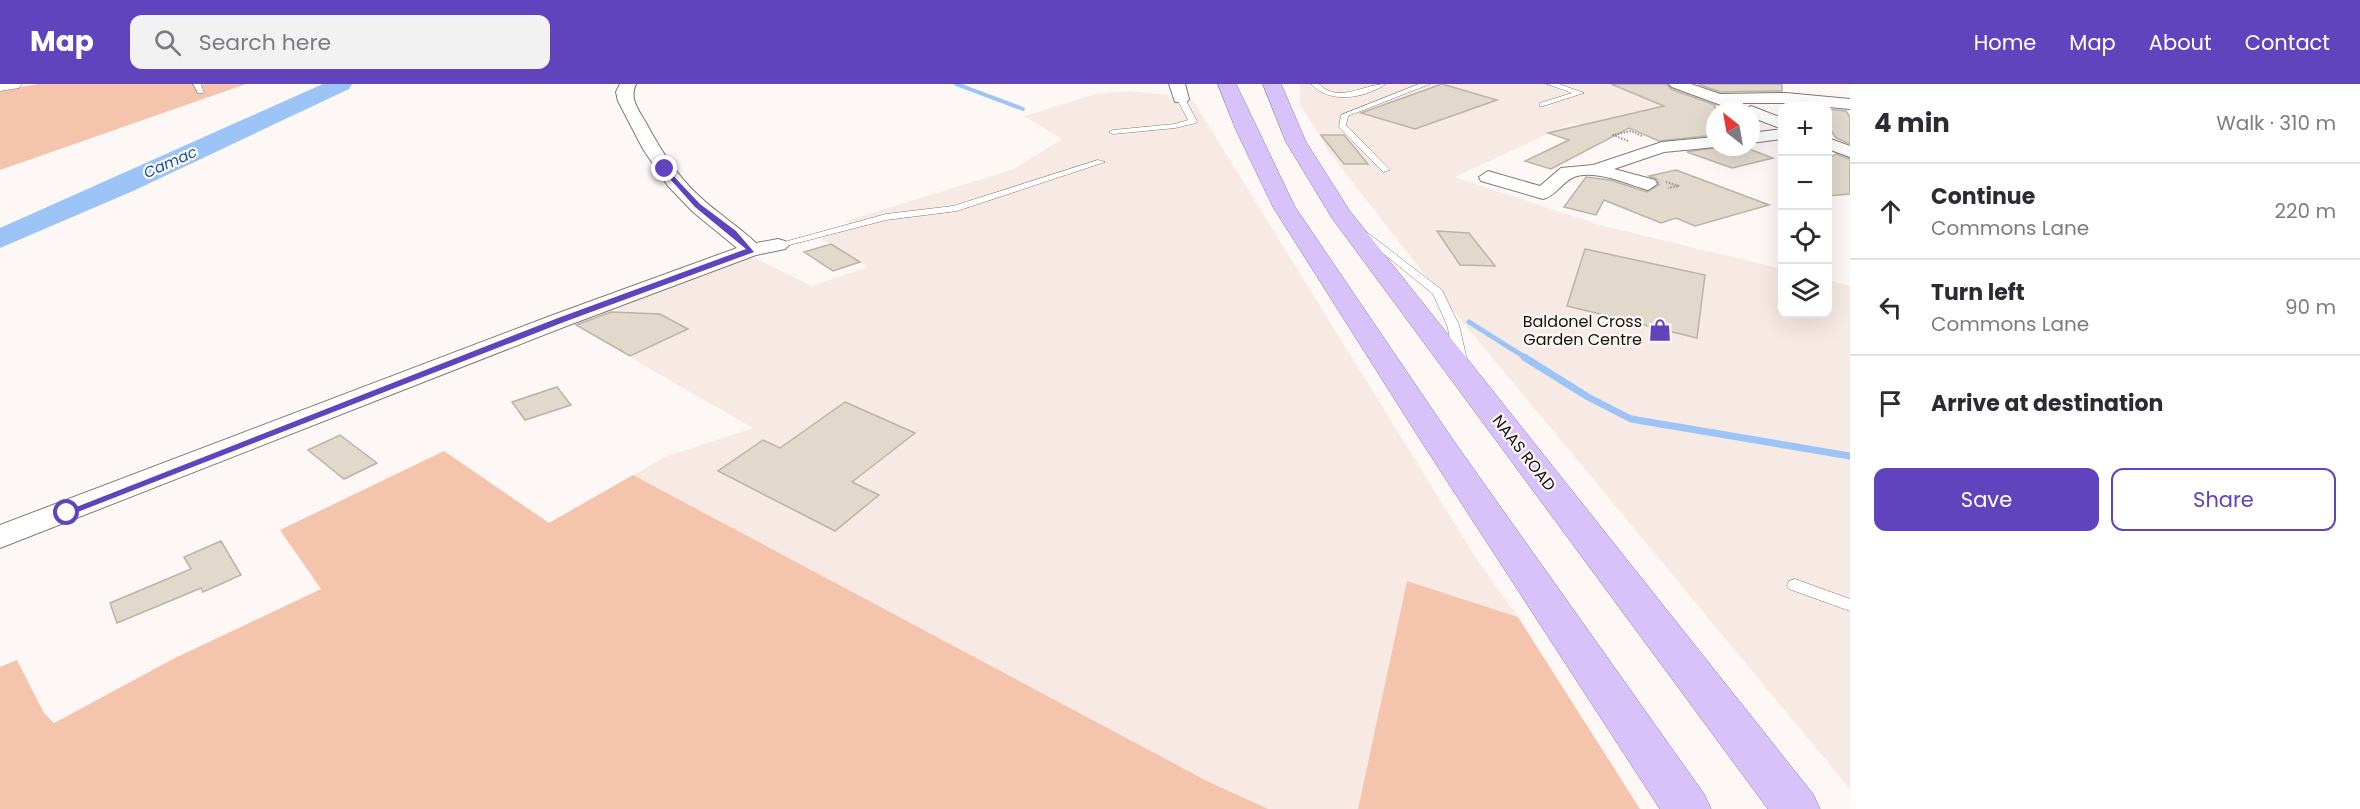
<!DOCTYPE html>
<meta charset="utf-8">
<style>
body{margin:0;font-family:Poppins,sans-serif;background:#f2f2f3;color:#2b2b33}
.controls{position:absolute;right:18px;top:18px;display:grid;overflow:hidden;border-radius:12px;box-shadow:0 6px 24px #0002}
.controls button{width:54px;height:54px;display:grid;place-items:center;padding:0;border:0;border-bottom:2px solid #e1e1e2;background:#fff;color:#2b2b33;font:30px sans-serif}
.compass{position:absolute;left:1706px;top:18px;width:54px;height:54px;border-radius:50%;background:#fff;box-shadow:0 6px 24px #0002;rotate:329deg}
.stop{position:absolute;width:18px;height:18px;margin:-14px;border:4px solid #6044bd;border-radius:50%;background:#fff}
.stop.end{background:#6044bd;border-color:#fff;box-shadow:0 2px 6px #0008}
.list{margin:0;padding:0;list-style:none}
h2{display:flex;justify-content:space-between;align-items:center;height:78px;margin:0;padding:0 24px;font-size:26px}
h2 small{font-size:20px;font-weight:400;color:#7c7c81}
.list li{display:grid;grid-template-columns:39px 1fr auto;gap:18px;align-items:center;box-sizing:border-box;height:96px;padding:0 24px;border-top:2px solid #e1e1e2}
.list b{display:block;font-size:22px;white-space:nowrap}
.list p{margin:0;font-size:20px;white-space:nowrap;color:#7c7c81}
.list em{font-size:20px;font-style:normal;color:#7c7c81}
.actions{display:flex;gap:12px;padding:18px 24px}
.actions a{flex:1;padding:14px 0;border:2px solid #6044bd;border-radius:12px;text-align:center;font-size:21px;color:#6044bd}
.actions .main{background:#6044bd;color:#fff}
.icon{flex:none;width:33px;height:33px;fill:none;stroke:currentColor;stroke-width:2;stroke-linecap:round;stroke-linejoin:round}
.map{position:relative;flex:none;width:1850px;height:725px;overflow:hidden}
header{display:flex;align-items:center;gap:36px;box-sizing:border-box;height:84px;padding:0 30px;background:#6044bd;color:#fff}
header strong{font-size:28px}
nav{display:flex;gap:33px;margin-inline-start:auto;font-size:21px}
.search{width:420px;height:54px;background:#f2f2f3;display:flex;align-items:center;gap:15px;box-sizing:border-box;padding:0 21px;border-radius:12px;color:#7c7c81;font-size:22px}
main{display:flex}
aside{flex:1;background:#fff}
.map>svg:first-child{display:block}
</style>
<header>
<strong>Map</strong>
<div class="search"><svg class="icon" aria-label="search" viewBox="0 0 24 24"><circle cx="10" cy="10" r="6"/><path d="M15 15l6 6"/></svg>Search here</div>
<nav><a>Home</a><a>Map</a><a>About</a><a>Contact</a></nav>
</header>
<main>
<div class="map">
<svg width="1850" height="725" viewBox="0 0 1850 725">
<rect width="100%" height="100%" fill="#fdf7f5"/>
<path fill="#f7eae4" d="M1300,0H1663L1734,26L1715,27L1606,49L1571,39L1455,93L1600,141L1782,185V230H1828V196L1850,202V705L1438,208L1329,68L1300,20Z
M1130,7L1168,11L1170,15H1192L1476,474L1518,533L1407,497L1358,725H1268L1209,698L633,391L667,372L753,344L643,281L573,236L672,199L753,173L812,202L867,183L820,154L856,144L846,137L1014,85L1062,55L1024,32L1096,10Z"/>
<path fill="#f5c4ad" d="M39,0H246L0,86V6Z
M444,367L549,439L633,391L1209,698L1268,725H0V583L17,576L44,629L54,639L175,574L321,505L280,446Z
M1407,497L1518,533L1640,725H1358Z"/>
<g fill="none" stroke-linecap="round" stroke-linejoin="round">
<path stroke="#9cc4f7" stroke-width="4" d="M956,0L1023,25"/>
<path stroke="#9cc4f7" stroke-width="5" d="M1469,238L1526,274"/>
<path stroke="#9cc4f7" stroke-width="7" d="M1524,273L1588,313L1631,335L1850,372"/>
<path fill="#9cc4f7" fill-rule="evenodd" d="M323,0H352L349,5L133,107L0,164V144Z"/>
</g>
<path fill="#e2d9cd" stroke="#bbb3a8" stroke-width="1.5" d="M1442,0L1497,16L1415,45L1361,29Z
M1611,0H1667L1671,5L1715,21V51L1659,57L1629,44L1551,85L1525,77L1569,56L1548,49L1664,22Z
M1698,0H1782V7L1720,8Z
M1827,25L1846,27L1850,33V60L1836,54L1827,41Z
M1321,51H1344L1368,80H1344Z
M1718,63H1744L1773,74L1732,84L1687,68Z
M1836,70L1850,75V110L1827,112V76Z
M1676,86L1769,121L1695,142L1676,134L1661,139L1604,116L1596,131L1564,123L1586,93L1610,96L1647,108L1659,101L1657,95L1649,92Z
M1437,147L1469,149L1495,182L1460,181Z
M831,160L860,178L833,187L804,168Z
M1585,165L1705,191L1697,254L1567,222Z
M611,228L660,230L688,245L630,272L576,241Z
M557,303L571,321L525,336L512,318Z
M845,318L915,349L852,398L879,411L835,447L718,387L763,356L780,364Z
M340,351L377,379L344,395L308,366Z
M221,457L241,491L203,508L201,504L117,539L110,519L191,485L184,473Z"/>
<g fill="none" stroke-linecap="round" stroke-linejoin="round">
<g stroke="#867973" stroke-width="1">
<path id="service" d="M193,0H201L204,9H198Z
M1311,0H1319C1339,20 1363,0 1386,0C1365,14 1330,21 1311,0Z
M1419,0H1430L1348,32L1346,41L1390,86L1383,88L1339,43L1341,31Z
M1547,0H1559L1584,9L1540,23V19L1572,9Z
M1181,13L1185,15L1197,37L1196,39L1175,44L1113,50L1109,48L1113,46L1175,40L1188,36L1177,15Z
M1098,76L1105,78L957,127L886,136L778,164L773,161L886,130L953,122Z
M1360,143L1442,206L1459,241L1468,280L1466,283H1458L1456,280L1447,241L1433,210L1357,148V144Z
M1795,495L1850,515V527L1789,505L1787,501L1789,497Z"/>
</g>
<g stroke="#867973" stroke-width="2">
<path id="minor" d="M620,0H636C629,14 638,25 645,37C660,65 676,91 699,112C717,129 738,142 756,159L778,155L785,157L789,161L785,165L756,171L569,241L0,464V441L553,231L737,164L693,128L668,102L643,65L618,17L616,8Z
M1169,0H1185L1189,15L1187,18H1175Z
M1669,0H1691L1720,10L1786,9L1850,15V25L1786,19H1743V25L1737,27L1672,3Z
M1751,22L1782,34V55L1751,59V49L1782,45L1751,33V27H1743Z
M1715,53L1716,63L1664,68L1614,85L1655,96L1657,100L1648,106C1627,100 1595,85 1574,93C1562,98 1556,112 1543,115L1481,97L1479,93L1488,87L1540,102L1561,84L1593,81L1662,58Z
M1828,54L1850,62V73L1828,65Z"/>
</g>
<g stroke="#867973" stroke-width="1">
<path id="tertiary" d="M0,0H22L19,4L0,7Z"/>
</g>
<g stroke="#8e7ba6" stroke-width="1">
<path id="trunk" d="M1218,0H1236L1295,123L1453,356L1704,710L1711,725H1660L1423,360L1273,123L1236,46Z
M1263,0H1281L1306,58L1349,126L1813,710L1820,725H1768L1332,134L1286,58Z"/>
</g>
<path stroke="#96918f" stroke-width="2" stroke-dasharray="1.5 1.5" stroke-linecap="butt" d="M1628,57L1613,51L1631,47L1642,52
M1666,98L1679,102L1668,104"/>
<use href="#service" fill="#fff" fill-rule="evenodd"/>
<use href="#minor" fill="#fff" fill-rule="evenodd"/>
<use href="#tertiary" fill="#fff" fill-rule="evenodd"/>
<use href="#trunk" fill="#d8c2fa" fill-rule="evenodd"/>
</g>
<path fill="#6044bd" d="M665,83L700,120L736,147L754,168L564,238L70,431L61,429L558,234L746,165L695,123L662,86Z"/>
<defs>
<g id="shop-bare" transform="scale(1.8)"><path d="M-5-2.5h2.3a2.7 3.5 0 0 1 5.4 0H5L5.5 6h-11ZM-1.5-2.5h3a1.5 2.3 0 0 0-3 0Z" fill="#6044bd" stroke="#fdf7f5" stroke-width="2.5" paint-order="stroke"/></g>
</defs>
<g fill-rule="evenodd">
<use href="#shop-bare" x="1660" y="246"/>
</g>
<g text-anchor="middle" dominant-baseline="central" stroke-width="4.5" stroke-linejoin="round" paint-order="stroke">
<g font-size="15" font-style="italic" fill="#0f559e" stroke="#fdf7f5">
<text transform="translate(170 78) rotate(-24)">Camac</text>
</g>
<g font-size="16" fill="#16120f" stroke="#fdf7f5" text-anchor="end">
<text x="1642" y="237">Baldonel Cross<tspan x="1642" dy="18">Garden Centre</tspan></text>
</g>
<g font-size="16" fill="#16120f" stroke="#fdf7f5">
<text transform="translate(1524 369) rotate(52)">NAAS ROAD</text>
</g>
</g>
</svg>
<div class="controls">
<button>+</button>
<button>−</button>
<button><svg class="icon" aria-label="locate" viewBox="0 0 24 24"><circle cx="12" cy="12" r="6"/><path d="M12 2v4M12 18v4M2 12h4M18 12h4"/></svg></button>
<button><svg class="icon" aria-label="layers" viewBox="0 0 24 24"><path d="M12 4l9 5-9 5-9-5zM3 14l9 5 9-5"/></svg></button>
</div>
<svg class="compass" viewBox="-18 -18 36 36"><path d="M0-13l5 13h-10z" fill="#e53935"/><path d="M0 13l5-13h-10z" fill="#7c7c81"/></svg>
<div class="stop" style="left:67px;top:429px"></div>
<div class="stop end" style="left:665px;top:85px"></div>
</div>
<aside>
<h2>4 min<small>Walk · 310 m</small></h2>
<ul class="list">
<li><svg class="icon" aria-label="ahead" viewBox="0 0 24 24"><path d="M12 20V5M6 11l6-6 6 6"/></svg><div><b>Continue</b><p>Commons Lane</p></div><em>220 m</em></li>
<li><svg class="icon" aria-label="left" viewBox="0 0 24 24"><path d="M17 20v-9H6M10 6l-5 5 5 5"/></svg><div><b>Turn left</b><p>Commons Lane</p></div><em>90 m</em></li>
<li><svg class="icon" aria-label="arrive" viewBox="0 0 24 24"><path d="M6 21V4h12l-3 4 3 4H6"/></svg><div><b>Arrive at destination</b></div></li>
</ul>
<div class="actions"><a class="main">Save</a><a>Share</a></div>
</aside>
</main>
